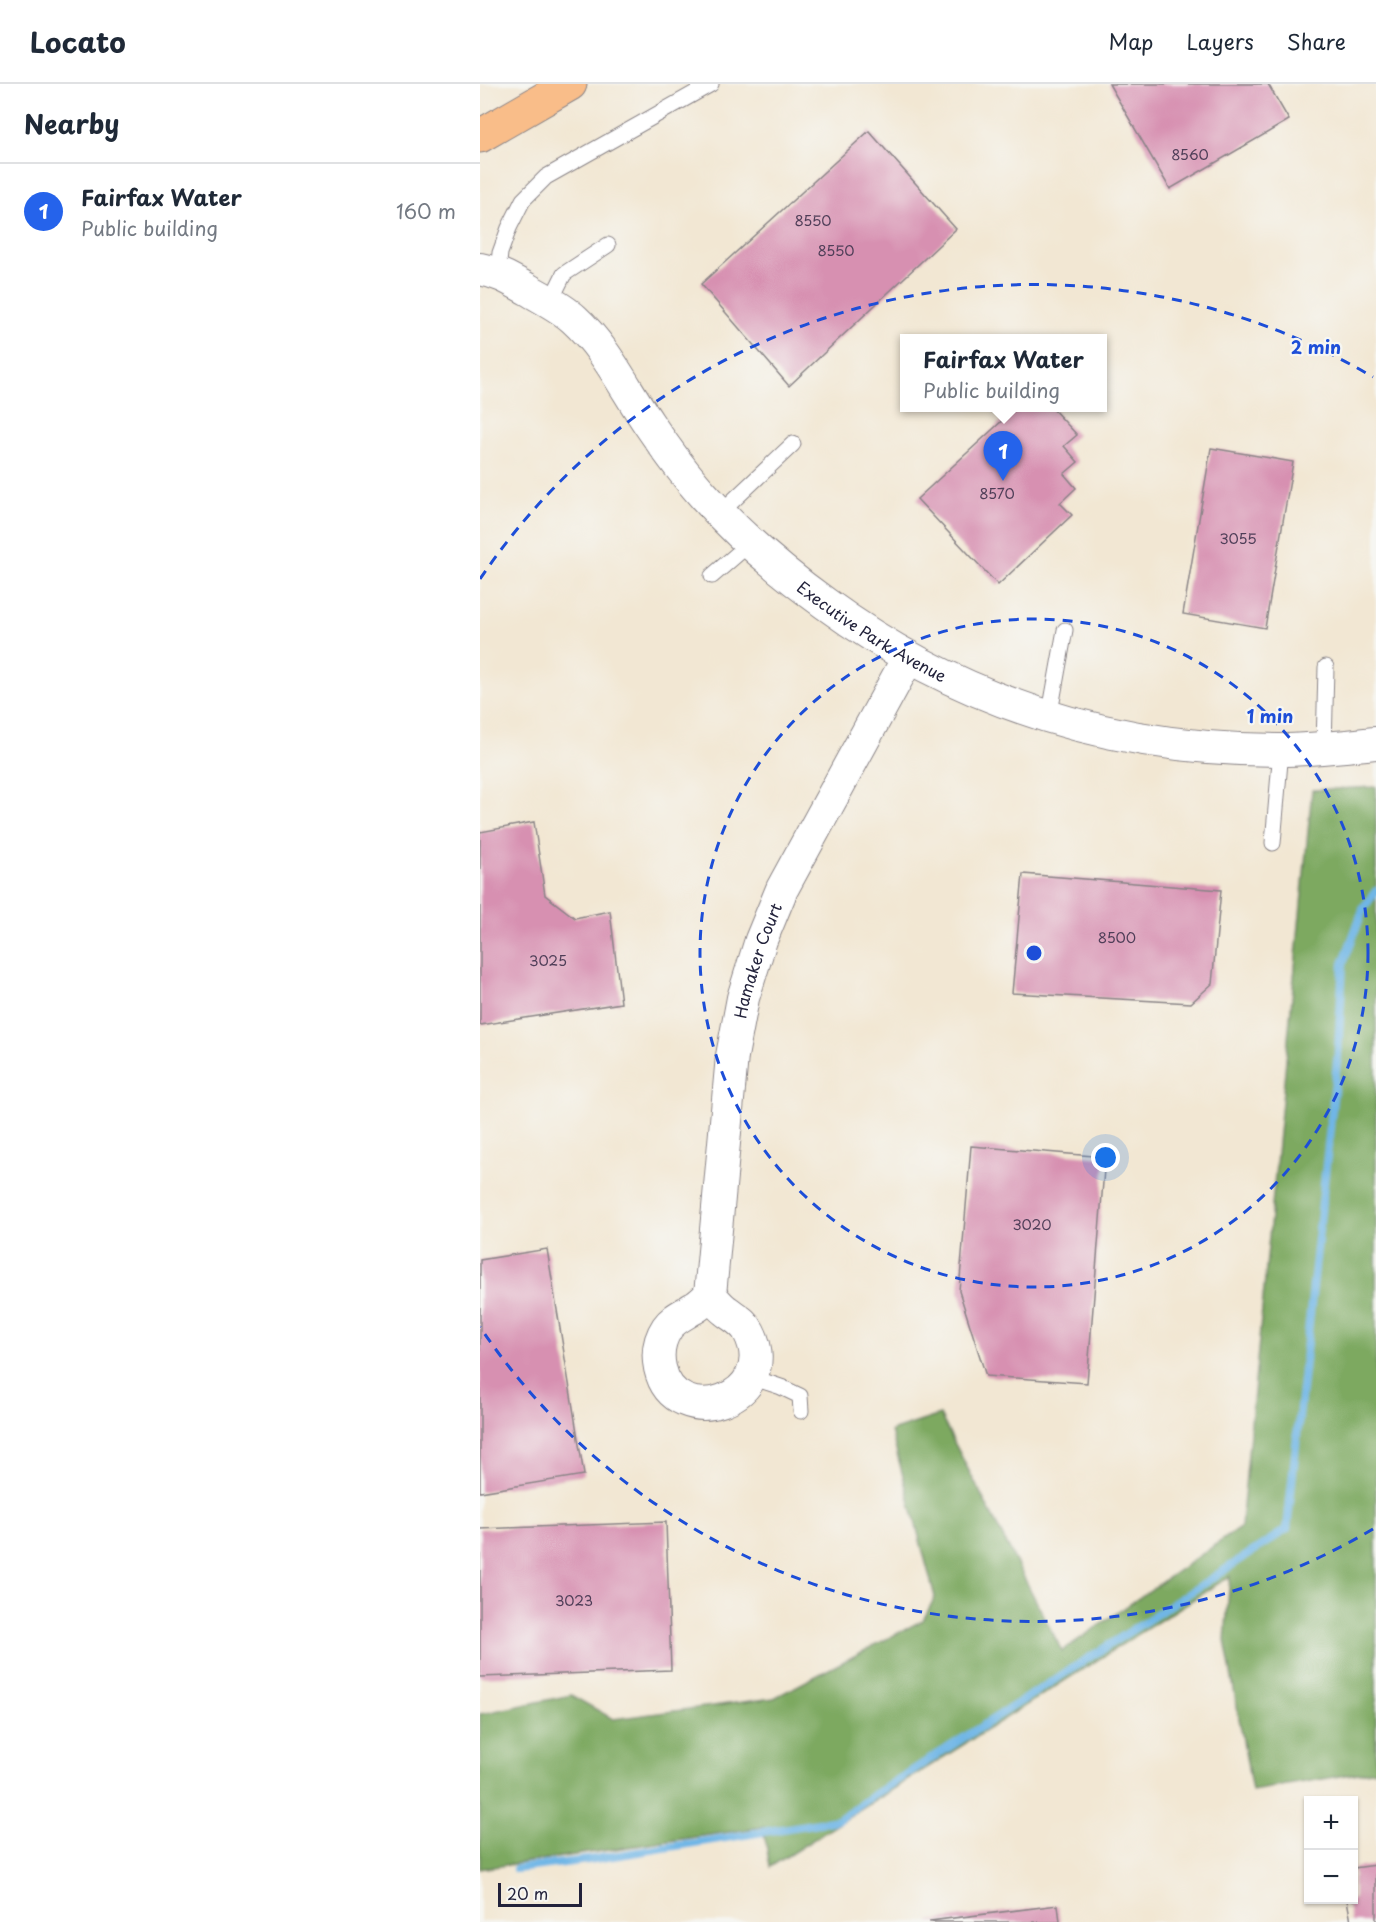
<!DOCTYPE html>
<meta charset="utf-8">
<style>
body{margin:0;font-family:"Playpen Sans",sans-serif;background:#f6f6f7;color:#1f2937}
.controls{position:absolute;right:18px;bottom:18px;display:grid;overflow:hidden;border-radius:0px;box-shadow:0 2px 4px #0004}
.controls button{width:54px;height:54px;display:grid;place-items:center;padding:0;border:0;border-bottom:2px solid #e0e1e3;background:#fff;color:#1f2937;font:30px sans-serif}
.scale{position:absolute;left:18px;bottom:15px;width:84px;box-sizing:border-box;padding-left:6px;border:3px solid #22223b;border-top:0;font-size:16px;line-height:21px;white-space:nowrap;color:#22223b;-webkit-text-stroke:4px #f6f6f2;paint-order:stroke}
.you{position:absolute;left:626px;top:1074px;width:21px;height:21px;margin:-15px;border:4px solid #fff;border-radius:50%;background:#1a73e8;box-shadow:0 0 0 9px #1a73e833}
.badge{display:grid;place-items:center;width:39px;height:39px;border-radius:50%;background:#2563eb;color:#fff;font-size:20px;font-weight:700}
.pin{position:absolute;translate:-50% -50px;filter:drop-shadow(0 2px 3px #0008)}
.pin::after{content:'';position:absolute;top:32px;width:21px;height:18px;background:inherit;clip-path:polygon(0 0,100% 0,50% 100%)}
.popup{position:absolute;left:420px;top:250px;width:207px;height:78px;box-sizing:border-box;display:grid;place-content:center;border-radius:0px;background:#fff;filter:drop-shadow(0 2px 4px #0005);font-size:20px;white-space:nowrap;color:#747a83}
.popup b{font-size:22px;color:#1f2937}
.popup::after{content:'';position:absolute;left:50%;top:100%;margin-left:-12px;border:12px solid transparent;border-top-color:#fff}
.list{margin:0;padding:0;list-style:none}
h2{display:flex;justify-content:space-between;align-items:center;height:78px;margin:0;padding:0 24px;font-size:26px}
h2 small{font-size:20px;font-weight:400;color:#747a83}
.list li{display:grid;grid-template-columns:39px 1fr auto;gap:18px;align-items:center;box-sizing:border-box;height:96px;padding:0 24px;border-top:2px solid #e0e1e3}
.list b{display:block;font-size:22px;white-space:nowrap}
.list p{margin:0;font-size:20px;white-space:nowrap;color:#747a83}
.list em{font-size:20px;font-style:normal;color:#747a83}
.map{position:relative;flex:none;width:896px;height:1838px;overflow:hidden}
header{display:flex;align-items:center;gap:36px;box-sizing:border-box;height:84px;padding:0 30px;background:#fff;border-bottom:2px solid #e0e1e3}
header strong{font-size:28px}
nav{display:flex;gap:33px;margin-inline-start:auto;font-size:21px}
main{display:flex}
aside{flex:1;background:#fff}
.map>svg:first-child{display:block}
</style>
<header>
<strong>Locato</strong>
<nav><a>Map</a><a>Layers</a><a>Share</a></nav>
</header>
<main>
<aside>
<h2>Nearby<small></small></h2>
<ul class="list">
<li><span class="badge">1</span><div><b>Fairfax Water</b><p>Public building</p></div><em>160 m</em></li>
</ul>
</aside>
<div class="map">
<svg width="896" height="1838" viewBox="0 0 896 1838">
<rect width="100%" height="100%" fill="#f6f6f2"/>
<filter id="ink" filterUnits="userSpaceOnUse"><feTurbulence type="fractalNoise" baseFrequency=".0167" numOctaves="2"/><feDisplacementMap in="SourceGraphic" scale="12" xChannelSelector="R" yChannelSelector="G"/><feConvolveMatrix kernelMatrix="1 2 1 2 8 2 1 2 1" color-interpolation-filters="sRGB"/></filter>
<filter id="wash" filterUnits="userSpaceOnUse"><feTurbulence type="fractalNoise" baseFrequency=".008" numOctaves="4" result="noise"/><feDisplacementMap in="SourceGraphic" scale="24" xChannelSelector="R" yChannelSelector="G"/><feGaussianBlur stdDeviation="1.35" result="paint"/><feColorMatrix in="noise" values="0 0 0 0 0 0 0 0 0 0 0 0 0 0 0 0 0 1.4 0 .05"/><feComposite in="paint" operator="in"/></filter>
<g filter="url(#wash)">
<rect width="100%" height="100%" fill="#f2e7d3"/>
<path fill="#7da961" stroke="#50664e" stroke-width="1.5" d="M896,703V1686L772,1707L745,1556L750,1492L290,1783L283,1743L0,1785V1630L91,1611L133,1635L294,1614L443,1536L455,1513L411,1347L460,1331L582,1567L761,1443L832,706Z"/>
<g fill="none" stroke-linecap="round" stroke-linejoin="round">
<path stroke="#6fb6e6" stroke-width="8" d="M36,1785L108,1776L358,1736L383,1718L668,1536L807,1445L858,969L863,880L884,823L896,807"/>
</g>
<g id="blocks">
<path fill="#d790b1" d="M629,0H788L809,36L690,105Z
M389,47L476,145L309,302L221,200Z
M536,324H572L597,351L584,362L598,378L584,390L596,404L580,419L592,431L518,501L437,415Z
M731,364L813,378L785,544L703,530Z
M54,738L65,811L95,834L130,827L141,919L0,941V748Z
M543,790L741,806L732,900L711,919L532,909Z
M491,1062L625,1073L607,1299L506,1292L479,1207Z
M67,1165L104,1391L0,1408V1176Z
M186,1438L191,1586L0,1593V1445Z
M896,1781V1838H871L867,1816H874V1784Z
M578,1821L580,1838H450V1837Z"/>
</g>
</g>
<g filter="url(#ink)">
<use href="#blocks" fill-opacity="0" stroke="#8a8487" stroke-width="1.5"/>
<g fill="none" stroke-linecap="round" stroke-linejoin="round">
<g stroke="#8a8487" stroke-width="17">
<path id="lane" d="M18,188L20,169L29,144L43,116L66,93L231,0
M70,218L84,190L128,161
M240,429L313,360
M232,492L270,459
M569,634L585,546
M844,664L846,583
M793,759L801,666
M271,1293L301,1303L320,1312L321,1327"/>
</g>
<g stroke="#8a8487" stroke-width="34">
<g id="street">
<path id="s1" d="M0,185C21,189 31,196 49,206C64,215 81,223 94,235C126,264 145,305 169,340C186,365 205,391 225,413C261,454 302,488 346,520C481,619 631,666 799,666C832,666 864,662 896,659"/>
<path id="s2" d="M230,1211L252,972L263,914L281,856L302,805L428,574"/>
<path d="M230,1211C235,1216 240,1223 246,1227C255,1234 264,1238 269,1248C303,1315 195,1351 180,1284C177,1270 179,1256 187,1244C193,1235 203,1231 212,1225C219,1222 224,1216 230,1211Z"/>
</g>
</g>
<g stroke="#8a8487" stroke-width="35">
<path id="primary" d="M0,52L90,0"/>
</g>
<use href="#lane" stroke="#fff" stroke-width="15"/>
<use href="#street" stroke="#fff" stroke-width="32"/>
<use href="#primary" stroke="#f9bd89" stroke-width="33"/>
</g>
</g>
<g fill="none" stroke="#1d4ed8" stroke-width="3" stroke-dasharray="10 8">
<circle cx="554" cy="869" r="334"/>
<path d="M893 1445A668 668 0 0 1 0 1243M0 495A668 668 0 0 1 893 293"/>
</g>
<g text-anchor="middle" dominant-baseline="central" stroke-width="4.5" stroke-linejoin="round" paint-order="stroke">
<g font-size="14" fill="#4f3e58">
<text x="710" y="70">8560</text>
<text x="333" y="136">8550</text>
<text x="356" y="166">8550</text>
<text x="517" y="409">8570</text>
<text x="758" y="454">3055</text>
<text x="637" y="853">8500</text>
<text x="68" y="876">3025</text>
<text x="552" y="1140">3020</text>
<text x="94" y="1516">3023</text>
</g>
<g font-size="16" fill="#22223b" stroke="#f6f6f2">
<text stroke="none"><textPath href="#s1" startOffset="544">Executive Park Avenue</textPath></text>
<text stroke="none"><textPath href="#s2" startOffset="339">Hamaker Court</textPath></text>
</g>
</g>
<circle cx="554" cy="869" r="9" fill="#1d4ed8" stroke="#f6f6f2" stroke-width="3"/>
<g font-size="18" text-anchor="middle" font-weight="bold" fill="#1d4ed8" stroke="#f6f6f2" stroke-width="4.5" stroke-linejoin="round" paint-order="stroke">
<text x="836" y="270">2 min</text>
<text x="790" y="639">1 min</text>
</g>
</svg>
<div class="controls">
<button>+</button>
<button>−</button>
</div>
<div class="scale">20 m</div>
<div class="you"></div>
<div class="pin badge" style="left:523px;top:397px">1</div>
<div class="popup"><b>Fairfax Water</b>Public building</div>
</div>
</main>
